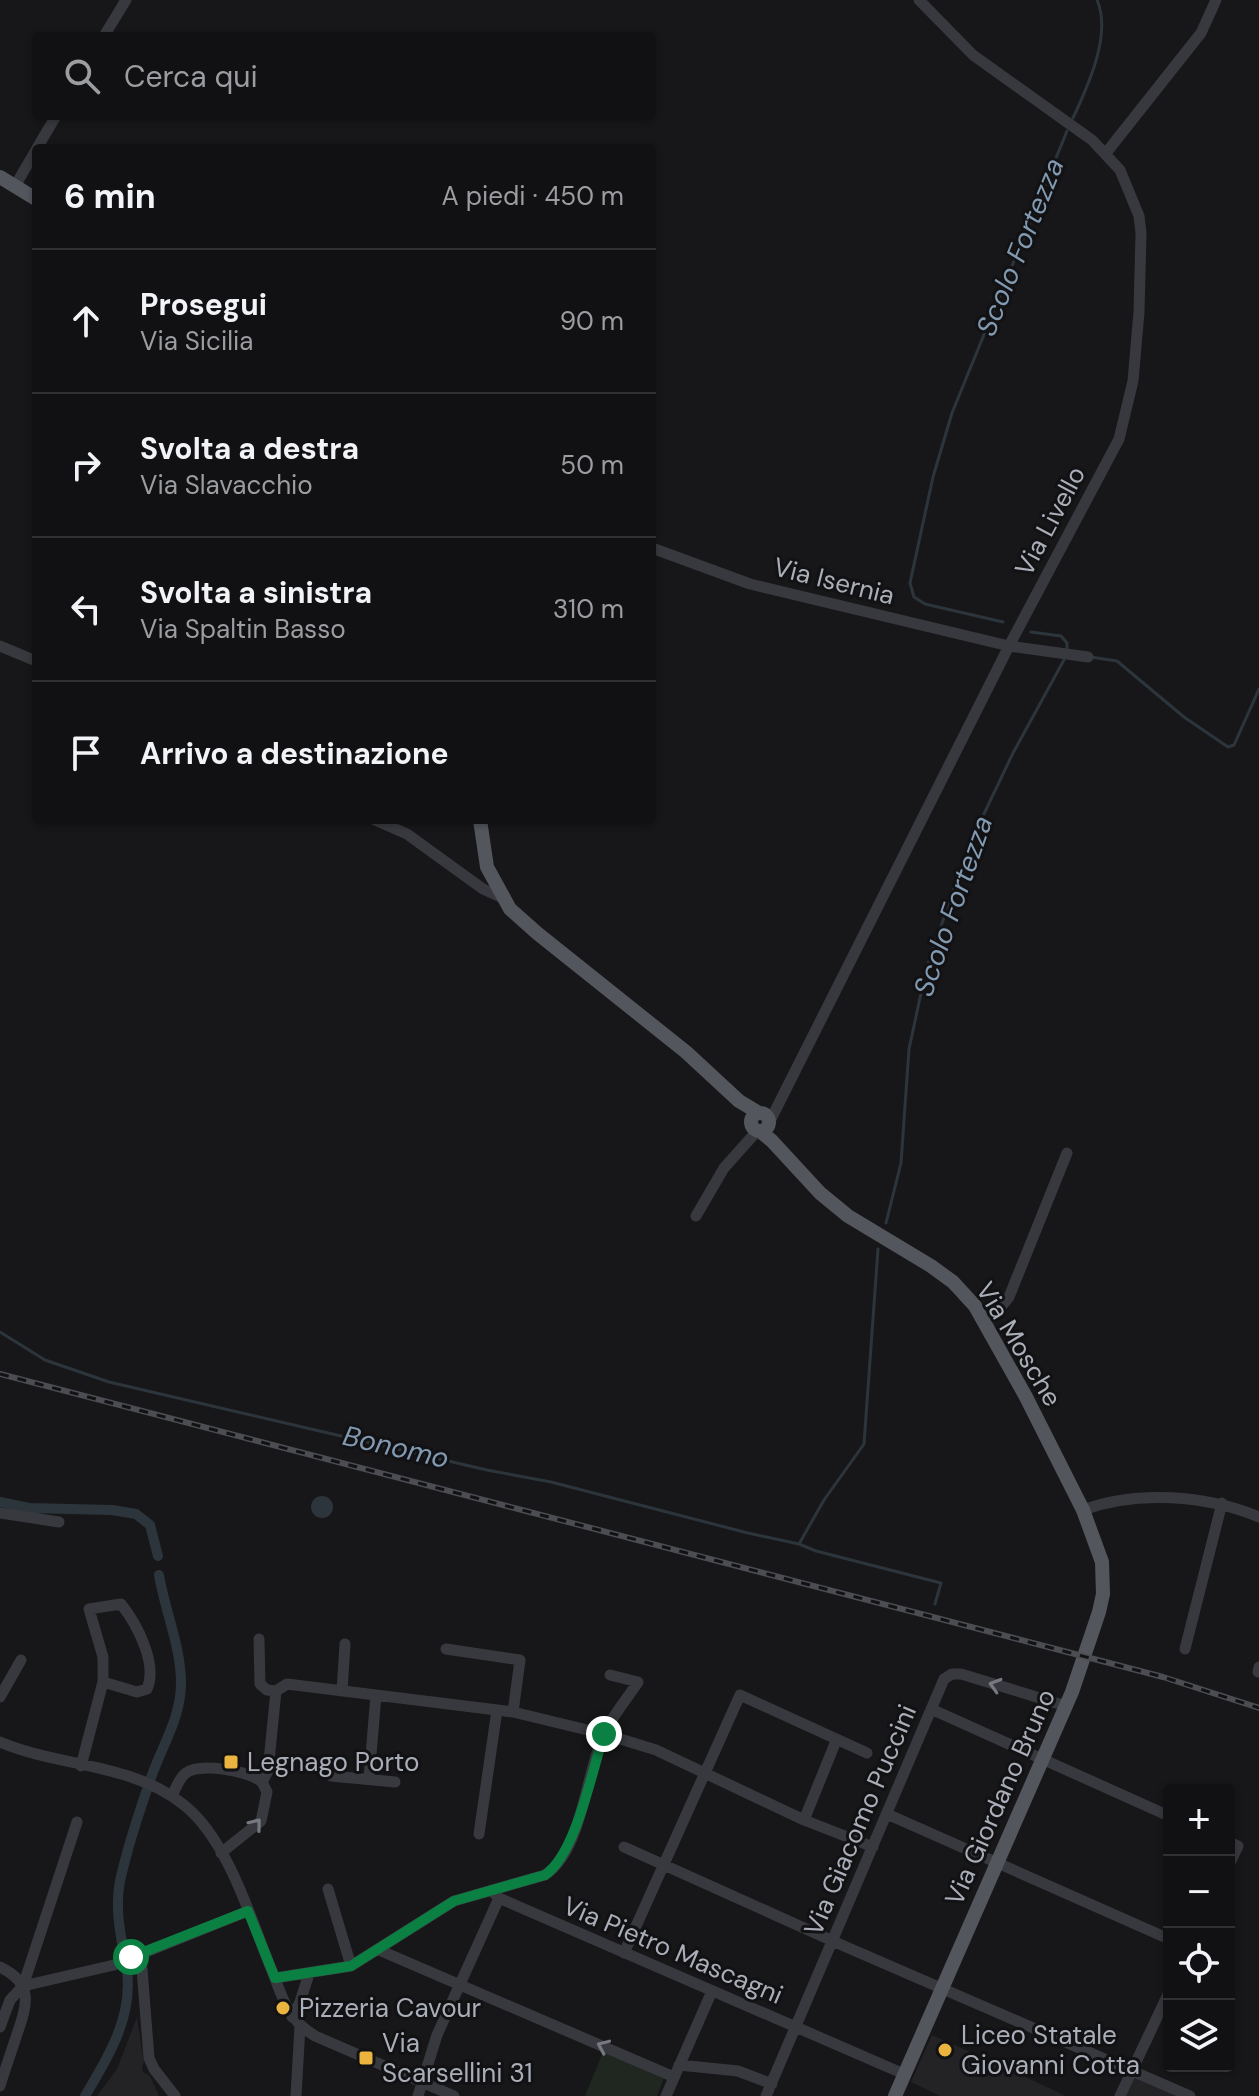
<!DOCTYPE html>
<html lang="it">
<meta charset="utf-8">
<style>
body{margin:0;font-family:"DM Sans",sans-serif;background:#1a1a1c;color:#f1f3f6}
.controls{position:absolute;right:24px;bottom:24px;display:grid;overflow:hidden;border-radius:8px;box-shadow:0 2px 6px #0004}
.controls button{width:72px;height:72px;display:grid;place-items:center;padding:0;border:0;border-bottom:2px solid #303133;background:#111113;color:#f1f3f6;font:40px sans-serif}
.stop{position:absolute;width:24px;height:24px;margin:-18px;border:6px solid #0b8043;border-radius:50%;background:#fff}
.stop.end{background:#0b8043;border-color:#fff;box-shadow:0 2px 8px #0008}
.list{margin:0;padding:0;list-style:none}
h2{display:flex;justify-content:space-between;align-items:center;height:104px;margin:0;padding:0 32px;font-size:34px}
h2 small{font-size:26px;font-weight:400;color:#9c9da0}
.list li{display:grid;grid-template-columns:52px 1fr auto;gap:24px;align-items:center;box-sizing:border-box;height:144px;padding:0 32px;border-top:2px solid #303133}
.list b{display:block;font-size:30px;white-space:nowrap}
.list p{margin:0;font-size:26px;white-space:nowrap;color:#9c9da0}
.list em{font-size:26px;font-style:normal;color:#9c9da0}
.icon{flex:none;width:44px;height:44px;fill:none;stroke:currentColor;stroke-width:2;stroke-linecap:round;stroke-linejoin:round}
.map{position:relative;flex:none;width:1259px;height:2096px;overflow:hidden}
.search{position:absolute;background:#111113;box-shadow:0 2px 6px #0004;left:32px;top:32px;width:624px;height:88px;display:flex;align-items:center;gap:20px;box-sizing:border-box;padding:0 28px;border-radius:8px;color:#9c9da0;font-size:30px}
.panel{position:absolute;background:#111113;box-shadow:0 2px 6px #0004;left:32px;top:144px;width:624px;height:680px;border-radius:8px}
.map>svg:first-child{display:block}
</style>
<div class="map">
<svg width="1259" height="2096" viewBox="0 0 1259 2096">
<rect width="100%" height="100%" fill="#171719"/>
<path fill="#232326" d="M137,2017L144,2063L142,2066L143,2072L150,2076L159,2096H97L117,2069Z
M932,2035L1013,2071L1066,2096H940L911,2082Z
M1135,2076L1180,2096H1126Z"/>
<path fill="#1f2720" d="M603,2052L664,2078L657,2096H585Z"/>
<path fill="#2d353c" d="M311 1507a11 11 0 1 1 22 0a11 11 0 1 1-22 0Z"/>
<g fill="none" stroke-linecap="round" stroke-linejoin="round">
<path stroke="#2d353c" stroke-width="3" d="M1073,118C1088,86 1112,34 1097,0
M1003,622L925,604L914,597L910,583L933,477L952,413L1067,131
M1031,632L1061,636L1067,643V650
M1090,657L1117,661L1184,717L1228,747L1234,745L1259,689
M886,1223L901,1163L909,1049L926,970L961,868L982,818L1013,753L1065,658
M878,1249L864,1444L824,1500L799,1544L816,1551L941,1583L935,1604
M0,1332L45,1360L109,1382L487,1470L551,1482L748,1533L799,1544"/>
<path stroke="#2d353c" stroke-width="10" d="M0,1502L29,1508L112,1510L136,1514L150,1525L158,1556
M85,2096C108,2058 133,2017 127,1971C122,1941 114,1911 120,1881C128,1845 140,1809 152,1775C163,1744 181,1717 181,1683C181,1647 165,1611 159,1575"/>
<path stroke="#38393e" stroke-width="11" d="M104,36L126,0
M37,148L56,116
M1106,153L1201,33L1216,0
M15,186L36,150
M652,548L750,584L1009,646L1088,657
M0,646L36,661
M375,820L407,834L483,889L503,898
M769,1123L1009,646L1119,439L1133,381L1139,312L1141,233L1139,216L1120,170L1092,140L973,55L919,0
M696,1216L724,1168L757,1131
M992,1318L1009,1297L1067,1153
M1083,1510C1137,1490 1206,1495 1259,1517
M0,1513L59,1522
M259,1639L260,1684L267,1690L276,1691
M446,1649L520,1660L513,1712
M1185,1649L1222,1503
M1258,1672L1259,1667
M342,1691L345,1644
M0,1697L21,1660
M931,1709L1169,1816
M0,1742C59,1767 133,1763 184,1805C227,1839 250,1916 270,1966C283,1997 285,2017 315,2036L454,2096
M81,1766L103,1682L137,1692L147,1689C158,1664 137,1624 121,1604L89,1609L103,1657V1682
M331,1776L395,1782
M369,1779L376,1695
M172,1796C176,1788 179,1778 186,1773C200,1762 249,1771 262,1782
M887,1814L1169,1939
M804,1820L836,1741
M479,1834L497,1710
M1229,1842L1238,1846L1229,1865
M624,1847L844,1946L1190,2096
M221,1853L261,1821L267,1792L262,1782L268,1771L276,1691L287,1684L513,1712L604,1734L656,1750L804,1820L873,1847
M328,1889L351,1966
M491,1890L499,1898L904,2074
M379,1950L674,2077
M624,1953L740,1695L867,1753
M137,1955L142,1969L149,2058L154,2069L175,2096
M0,1967C35,1984 27,2005 16,2037C11,2053 5,2069 0,2086
M275,1978L351,1966L454,1901L545,1875C583,1849 585,1775 604,1734C612,1716 627,1699 638,1682L610,1675
M23,1986L114,1965L248,1911
M292,2017L300,2002L309,1974
M0,2027L10,2000L23,1986L77,1822
M679,2065L738,2071L772,2084
M296,2096L300,2026
M418,2096L437,2035L499,1898
M666,2096L712,1991
M766,2096L944,1679L952,1674H961L1066,1706
M1120,2096L1169,1992"/>
<path stroke="#54565d" stroke-width="14" d="M0,177L36,199
M480,820L487,867L510,909L537,933L686,1052L739,1101L759,1113
M751 1122a9 9 0 1 1 18 0a9 9 0 1 1-18 0Z
M760,1131L772,1141L820,1193L848,1216L931,1266L953,1282L975,1306L1026,1397L1083,1510L1102,1562L1103,1594L1099,1612L1072,1692L895,2096"/>
<g stroke="#4b4d53" stroke-width="6">
<path id="rail" d="M0,1374L1163,1677L1259,1708"/>
</g>
<use href="#rail" stroke="#121214" stroke-width="3" stroke-dasharray="9" stroke-linecap="butt"/>
</g>
<defs><path id="oneway-chevron" d="M-2-3.5L2.5 0L-2 3.5" fill="none" stroke-width="1.6" stroke-linecap="round" stroke-linejoin="round" transform="scale(2)"/></defs>
<g stroke="#777981">
<use href="#oneway-chevron" transform="translate(995 1685) rotate(-163)"/>
<use href="#oneway-chevron" transform="translate(256 1824) rotate(-51)"/>
<use href="#oneway-chevron" transform="translate(603 2046) rotate(-156)"/>
</g>
<g fill="none" stroke-linecap="round" stroke-linejoin="round">
<path stroke="#0b8043" stroke-width="10" d="M131,1957L248,1911L275,1978L351,1966L454,1901L545,1875C576,1854 592,1771 604,1734"/>
</g>
<g fill="#eab43e" stroke="#121214" stroke-width="3">
<rect x="223" y="1754" width="16" height="16" rx="4"/>
<circle cx="283" cy="2008" r="8"/>
<circle cx="945" cy="2050" r="8"/>
<rect x="358" y="2050" width="16" height="16" rx="4"/>
</g>
<g text-anchor="middle" dominant-baseline="central" stroke-width="6" stroke-linejoin="round" paint-order="stroke">
<g font-size="26" fill="#aaaeb8" stroke="#121214">
<text transform="translate(1050 521) rotate(-62)">Via Livello</text>
<text transform="translate(834 581) rotate(14)">Via Isernia</text>
<text transform="translate(1019 1344) rotate(59)">Via Mosche</text>
<text transform="translate(1000 1797) rotate(-66)">Via Giordano Bruno</text>
<text transform="translate(860 1820) rotate(-67)">Via Giacomo Puccini</text>
<text transform="translate(673 1950) rotate(23)">Via Pietro Mascagni</text>
</g>
<g font-size="26" fill="#aaaeb8" stroke="#121214" text-anchor="start">
<text x="247" y="1762">Legnago Porto</text>
<text x="299" y="2008">Pizzeria Cavour</text>
<text x="961" y="2035">Liceo Statale<tspan x="961" dy="30">Giovanni Cotta</tspan></text>
<text x="382" y="2043">Via<tspan x="382" dy="30">Scarsellini 31</tspan></text>
</g>
<g font-size="28" font-style="italic" fill="#829ab1" stroke="#121214">
<text transform="translate(1020 247) rotate(-68)">Scolo Fortezza</text>
<text transform="translate(953 906) rotate(-71)">Scolo Fortezza</text>
<text transform="translate(396 1447) rotate(13)">Bonomo</text>
</g>
</g>
</svg>
<div class="controls">
<button>+</button>
<button>−</button>
<button><svg class="icon" aria-label="locate" viewBox="0 0 24 24"><circle cx="12" cy="12" r="6"/><path d="M12 2v4M12 18v4M2 12h4M18 12h4"/></svg></button>
<button><svg class="icon" aria-label="layers" viewBox="0 0 24 24"><path d="M12 4l9 5-9 5-9-5zM3 14l9 5 9-5"/></svg></button>
</div>
<div class="stop" style="left:131px;top:1957px"></div>
<div class="stop end" style="left:604px;top:1734px"></div>
<div class="search"><svg class="icon" aria-label="search" viewBox="0 0 24 24"><circle cx="10" cy="10" r="6"/><path d="M15 15l6 6"/></svg>Cerca qui</div>
<section class="panel">
<h2>6 min<small>A piedi · 450 m</small></h2>
<ul class="list">
<li><svg class="icon" aria-label="ahead" viewBox="0 0 24 24"><path d="M12 20V5M6 11l6-6 6 6"/></svg><div><b>Prosegui</b><p>Via Sicilia</p></div><em>90 m</em></li>
<li><svg class="icon" aria-label="right" viewBox="0 0 24 24"><path d="M7 20v-9h11M14 6l5 5-5 5"/></svg><div><b>Svolta a destra</b><p>Via Slavacchio</p></div><em>50 m</em></li>
<li><svg class="icon" aria-label="left" viewBox="0 0 24 24"><path d="M17 20v-9H6M10 6l-5 5 5 5"/></svg><div><b>Svolta a sinistra</b><p>Via Spaltin Basso</p></div><em>310 m</em></li>
<li><svg class="icon" aria-label="arrive" viewBox="0 0 24 24"><path d="M6 21V4h12l-3 4 3 4H6"/></svg><div><b>Arrivo a destinazione</b></div></li>
</ul>
</section>
</div>
